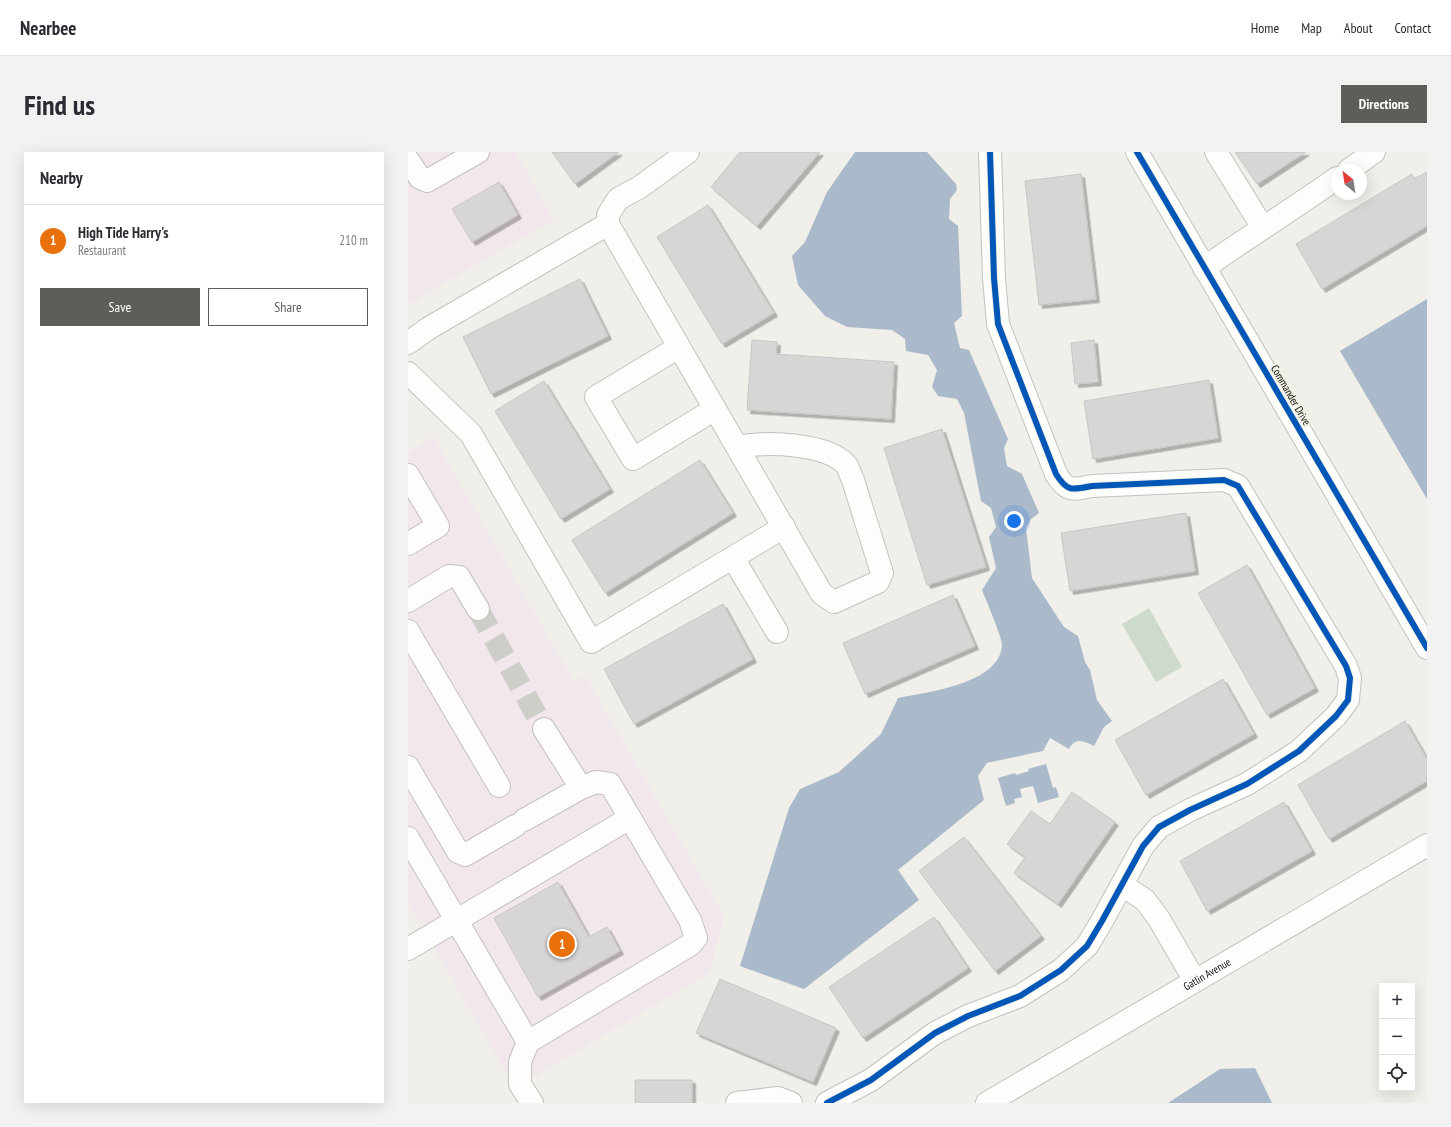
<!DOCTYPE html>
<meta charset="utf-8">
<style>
body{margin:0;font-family:"PT Sans Narrow",sans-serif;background:#f2f2f3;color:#2b2b33}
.controls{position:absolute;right:12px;bottom:12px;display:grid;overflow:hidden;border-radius:0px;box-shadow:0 4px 16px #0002}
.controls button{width:36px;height:36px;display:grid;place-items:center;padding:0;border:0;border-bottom:1px solid #e1e1e2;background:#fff;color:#2b2b33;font:20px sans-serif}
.compass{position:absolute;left:923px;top:12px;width:36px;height:36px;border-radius:50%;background:#fff;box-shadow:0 4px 16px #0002;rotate:330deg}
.you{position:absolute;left:606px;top:369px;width:14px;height:14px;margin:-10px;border:3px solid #fff;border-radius:50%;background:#1a73e8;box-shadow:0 0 0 6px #1a73e833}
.badge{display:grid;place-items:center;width:26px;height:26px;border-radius:50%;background:#5e5e59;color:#fff;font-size:13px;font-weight:700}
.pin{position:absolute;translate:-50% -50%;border:2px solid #fff;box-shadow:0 1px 4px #0006}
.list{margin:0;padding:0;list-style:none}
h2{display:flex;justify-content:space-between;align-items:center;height:52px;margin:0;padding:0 16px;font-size:17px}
h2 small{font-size:13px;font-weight:400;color:#7c7c81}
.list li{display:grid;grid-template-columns:26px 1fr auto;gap:12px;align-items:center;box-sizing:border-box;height:72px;padding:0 16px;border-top:1px solid #e1e1e2}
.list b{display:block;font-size:15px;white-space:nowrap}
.list p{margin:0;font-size:13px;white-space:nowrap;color:#7c7c81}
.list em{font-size:13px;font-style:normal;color:#7c7c81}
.actions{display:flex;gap:8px;padding:12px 16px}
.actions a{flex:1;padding:9px 0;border:1px solid #5e5e59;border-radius:0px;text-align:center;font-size:14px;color:#5e5e59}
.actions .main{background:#5e5e59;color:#fff}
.icon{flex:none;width:22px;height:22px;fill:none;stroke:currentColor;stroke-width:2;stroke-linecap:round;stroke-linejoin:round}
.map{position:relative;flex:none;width:1019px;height:951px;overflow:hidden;border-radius:0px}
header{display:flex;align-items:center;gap:24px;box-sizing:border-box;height:56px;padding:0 20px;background:#fff;border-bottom:1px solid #e1e1e2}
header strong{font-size:19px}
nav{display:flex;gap:22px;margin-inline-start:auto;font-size:14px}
.intro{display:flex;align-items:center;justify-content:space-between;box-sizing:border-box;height:96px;padding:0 24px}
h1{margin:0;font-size:28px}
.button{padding:10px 18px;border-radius:0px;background:#5e5e59;color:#fff;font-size:14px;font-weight:700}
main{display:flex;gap:24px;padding:0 24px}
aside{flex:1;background:#fff;border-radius:0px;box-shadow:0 4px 16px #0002}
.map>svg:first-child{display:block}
</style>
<header>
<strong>Nearbee</strong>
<nav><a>Home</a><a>Map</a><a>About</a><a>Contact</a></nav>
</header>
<div class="intro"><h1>Find us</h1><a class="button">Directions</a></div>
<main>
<aside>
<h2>Nearby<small></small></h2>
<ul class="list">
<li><span class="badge" style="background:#e8710a">1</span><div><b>High Tide Harry's</b><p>Restaurant</p></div><em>210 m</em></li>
</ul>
<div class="actions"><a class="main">Save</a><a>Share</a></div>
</aside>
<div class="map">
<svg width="1019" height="951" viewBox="0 0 1019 951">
<defs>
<filter id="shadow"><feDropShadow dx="3.5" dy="3.5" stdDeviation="0" flood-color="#0004"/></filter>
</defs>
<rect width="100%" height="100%" fill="#f0efe9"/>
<path fill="#f2e7ed" d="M0,0H107L146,68L0,152Z
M25,285L166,530L177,524L316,765L301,821L107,936L0,751V300Z"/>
<path fill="#cddacc" d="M741,456L774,515L748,530L714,472Z"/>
<path fill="#abbaca" d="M447,0H519L548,32L549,38L542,47L541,67L550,74L554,164L546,171L552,196L561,198L600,287L596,296L599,314L614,322L631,361L623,367L618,376L624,426L656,475L670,484L677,510L682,518L689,548L704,569L696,575L686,594C675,589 668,585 661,597L642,586L635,599L579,611L570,624L576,648L490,718L511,748L396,837L332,814L381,656L392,637L431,620L473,582L490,546C519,540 592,532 594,493C594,485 578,448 574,438L588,416L581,385L588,375L583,356L573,349L556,261L549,247L530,244L524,235L529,218L520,203L498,199L497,187L484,178L439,175L417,164L390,133L384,104L397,90L419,40Z
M1019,147V347L932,199Z
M638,612L645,636L648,635L651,645L630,651L625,634L612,637L614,645L606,647L607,651L598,654L590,626L607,621L608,623L621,619L620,617Z
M847,916L864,951H760L812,917Z"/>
<path fill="#d7d6d5" stroke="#c7c6c6" filter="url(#shadow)" d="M144,0H211L167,32Z
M332,0H412L349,74L303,35Z
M827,0H898L849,32Z
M1019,20V74L914,137L888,92L1004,22L1006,27Z
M673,22L688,147L631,153L617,29Z
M91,30L110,63L64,90L44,57Z
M300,53L366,161L314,192L249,85Z
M172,127L200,184L83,242L55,185Z
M344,188L369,190L368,202L486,210L483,267L339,258Z
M686,188L690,230L667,232L663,191Z
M801,228L810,286L685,307L676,249Z
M136,229L202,337L153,367L87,259Z
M534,277L578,415L519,433L476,296Z
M292,308L325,361L197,441L164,388Z
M778,361L787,419L662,439L653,381Z
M839,413L907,536L859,563L790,441Z
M545,443L567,494L457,542L435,491Z
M315,452L345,507L226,572L196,517Z
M815,527L846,582L738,643L707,588Z
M997,569L1019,607V629L921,687L890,633Z
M664,640L707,670L650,752L606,721L617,705L599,692L623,659L642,672Z
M876,650L904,699L799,759L772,709Z
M556,685L633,784L587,819L511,719Z
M150,730L181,785L199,775L212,799L130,845L86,766Z
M526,765L560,816L455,886L421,835Z
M312,827L428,876L405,930L288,881Z
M227,928H284V951H227Z"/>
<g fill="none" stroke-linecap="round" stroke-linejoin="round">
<path stroke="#cecec8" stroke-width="22" stroke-dasharray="22 11" stroke-linecap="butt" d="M70,457L136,577"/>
<g stroke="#c3c2be" stroke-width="24">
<g id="minor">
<path d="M280,0L232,35L210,47L200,63V72L414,442L426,450L470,430L474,421L445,328C443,324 441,318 439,314C422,291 355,289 330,295"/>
<path d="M729,0L1019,496"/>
<path d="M808,0L855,76"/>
<path d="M0,8L12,26L19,29L70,0"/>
<path d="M941,18L966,0"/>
<path d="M796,116C840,85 885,57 929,26"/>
<path d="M0,191L21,176L200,72"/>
<path d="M271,195L188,245L225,307L307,257"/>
<path d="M0,221L63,282L183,490L376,375"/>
<path d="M0,323L30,374L0,392"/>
<path d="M325,406L369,480"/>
<path d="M0,449L41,424L51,425L70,457"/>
<path d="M0,479L91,634"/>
<path d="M136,577L173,636"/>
<path d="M0,615L50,700L57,703L107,674"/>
<path d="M116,668L173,636L188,630L202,632L282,768L288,786L282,793L120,890"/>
<path d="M0,686L120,890L112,910V932L124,951"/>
<path d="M714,733L737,748L751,767L787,829"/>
<path d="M0,797L222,666"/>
<path d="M329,951L370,946L383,951"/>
<path d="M419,951L463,928L527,881L560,864L612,844L653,818L679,794L694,769L735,694L751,675L782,658L839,632L891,599L928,564L940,548L942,526L938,514L830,334L816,328L684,334C664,338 659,340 648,322L590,172L586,126L582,0"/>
<path id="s1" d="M579,951L1019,693"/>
</g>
</g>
<use href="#minor" stroke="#fdfdfc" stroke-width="22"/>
<g stroke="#f3f1e6" stroke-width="8">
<path id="cycleway" d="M729,0L1019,496
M419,951L463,928L527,881L560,864L612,844L653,818L679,794L694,769L735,694L751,675L782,658L839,632L891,599L928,564L940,548L942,526L938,514L830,334L816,328L684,334C664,338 659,340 648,322L590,172L586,126L582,0"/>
</g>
<use href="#cycleway" stroke="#0057b8" stroke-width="6"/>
</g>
<g text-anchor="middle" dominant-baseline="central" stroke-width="3.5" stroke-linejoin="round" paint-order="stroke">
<g font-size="11" fill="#10100c" stroke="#f3f1e6">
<text transform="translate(883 243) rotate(60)">Commander Drive</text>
<text stroke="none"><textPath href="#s1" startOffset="255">Gatlin Avenue</textPath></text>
</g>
</g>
</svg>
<div class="controls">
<button>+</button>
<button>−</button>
<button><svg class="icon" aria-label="locate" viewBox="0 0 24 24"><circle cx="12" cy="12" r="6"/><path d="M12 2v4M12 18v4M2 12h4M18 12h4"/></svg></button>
</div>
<svg class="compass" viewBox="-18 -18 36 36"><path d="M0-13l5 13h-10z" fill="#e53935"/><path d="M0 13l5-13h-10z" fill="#7c7c81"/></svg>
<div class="you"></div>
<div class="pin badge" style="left:154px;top:792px;background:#e8710a">1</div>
</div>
</main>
